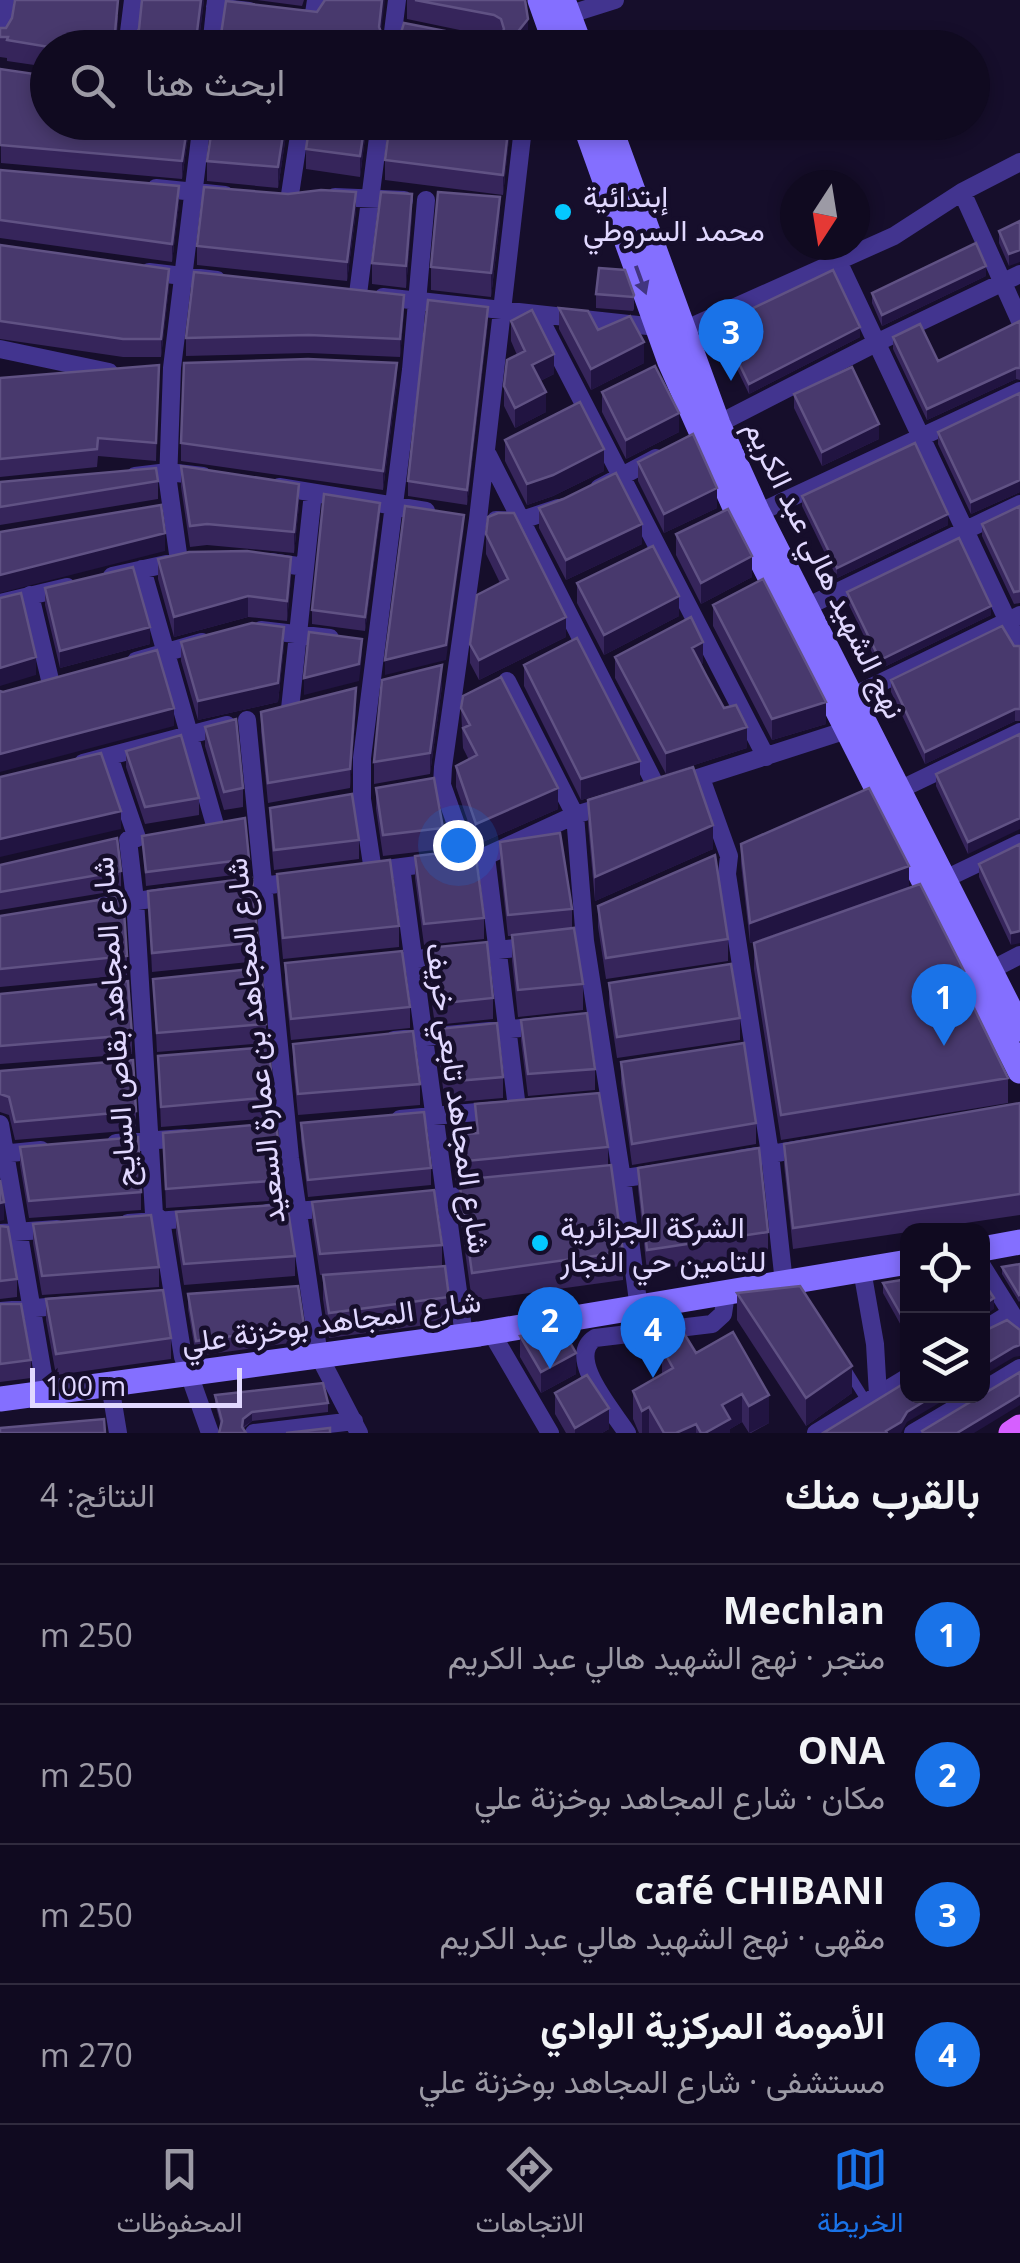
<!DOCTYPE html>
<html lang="ar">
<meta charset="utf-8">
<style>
body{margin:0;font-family:"Open Sans",Vazirmatn,sans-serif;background:#1e182d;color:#f1f3f6;direction:rtl}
.controls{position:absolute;right:30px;bottom:30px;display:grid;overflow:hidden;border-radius:20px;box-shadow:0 5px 15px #0003}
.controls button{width:90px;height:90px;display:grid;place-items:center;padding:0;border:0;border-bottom:2px solid #302b3e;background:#100a20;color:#f1f3f6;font:50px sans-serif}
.compass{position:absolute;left:780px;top:170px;width:90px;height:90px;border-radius:50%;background:#100a20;box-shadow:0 5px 15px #0003;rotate:192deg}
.scale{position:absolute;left:30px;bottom:25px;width:212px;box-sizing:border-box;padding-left:10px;border:5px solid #e1d8ff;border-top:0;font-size:28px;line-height:35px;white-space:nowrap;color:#e1d8ff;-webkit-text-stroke:8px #160e2b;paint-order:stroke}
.you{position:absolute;left:458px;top:845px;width:35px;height:35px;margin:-25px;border:8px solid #fff;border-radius:50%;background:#1a73e8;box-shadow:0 0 0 15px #1a73e833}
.badge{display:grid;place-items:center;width:65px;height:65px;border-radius:50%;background:#1a73e8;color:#fff;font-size:32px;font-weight:700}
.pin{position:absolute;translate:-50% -82px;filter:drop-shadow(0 2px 5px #0008)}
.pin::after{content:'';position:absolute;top:52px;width:35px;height:30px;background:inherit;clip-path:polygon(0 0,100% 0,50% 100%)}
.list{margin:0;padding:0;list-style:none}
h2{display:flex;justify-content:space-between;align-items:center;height:130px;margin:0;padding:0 40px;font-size:42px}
h2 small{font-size:32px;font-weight:400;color:#9c9aa5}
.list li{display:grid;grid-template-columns:65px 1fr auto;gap:30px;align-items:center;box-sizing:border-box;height:140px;padding:0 40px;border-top:2px solid #302b3e}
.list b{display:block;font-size:38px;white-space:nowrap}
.list p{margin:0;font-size:32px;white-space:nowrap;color:#9c9aa5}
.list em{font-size:32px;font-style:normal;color:#9c9aa5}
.icon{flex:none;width:55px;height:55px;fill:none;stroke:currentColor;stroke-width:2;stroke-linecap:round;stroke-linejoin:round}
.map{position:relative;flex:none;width:1020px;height:1433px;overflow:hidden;direction:ltr}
.search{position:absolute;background:#100a20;box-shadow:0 5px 15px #0003;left:30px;right:30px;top:30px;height:110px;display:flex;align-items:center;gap:25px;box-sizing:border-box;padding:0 35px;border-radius:55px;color:#9c9aa5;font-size:38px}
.sheet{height:690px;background:#100a20}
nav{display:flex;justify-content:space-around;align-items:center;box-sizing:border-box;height:140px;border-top:2px solid #302b3e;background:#100a20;font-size:28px;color:#9c9aa5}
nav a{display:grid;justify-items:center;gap:5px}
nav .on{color:#1a73e8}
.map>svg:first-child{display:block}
</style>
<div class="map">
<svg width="1020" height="1433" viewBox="0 0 1020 1433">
<rect width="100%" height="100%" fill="#160e2b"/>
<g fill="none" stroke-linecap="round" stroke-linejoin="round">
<path stroke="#42348f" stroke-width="9" d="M847,1370L867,1402"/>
<path stroke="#42348f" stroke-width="18" d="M215,7L249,11
M300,18L313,20L316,0
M558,18L615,0
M0,37L5,0
M127,48L133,0
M211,48L216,0
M391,48L397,0
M483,122L545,129L573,122
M156,188L225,195
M962,192L1020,321
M335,197L404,200
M289,201L301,122
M838,261L1020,647
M149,272L217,280
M358,294L380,122
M383,297L684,330L894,236L962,192L1020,162
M538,315L766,757
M0,349L109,372
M718,424L876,343L1020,274
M488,455L658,790
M135,476L168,472L203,476
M279,487L426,511
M599,488L656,458
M758,513L1020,391
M496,520L519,521L558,508
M179,561L168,482L172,368L202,122
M270,562L305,567
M142,569L215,825
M112,576L180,561
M30,595L51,684
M0,603L67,587
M806,607L1020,504
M261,630L330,638
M136,661L202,642
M507,681L575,815L585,941L622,1179L642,1332
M851,697L1020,615
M290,709L313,493
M247,720L290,1158L319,1356L359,1433
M109,756L137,838
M83,763L227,725
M701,778L729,856L727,874L770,1154L784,1283
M676,785L847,730
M899,790L1020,732
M128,840L135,900L154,1214L161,1220L183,1357L210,1433
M486,856L517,1108
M468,858L442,785L443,767L478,519L523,128
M401,867L464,1336
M371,871L486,856L575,815L608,805
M373,871L362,799V758L411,370L426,200
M945,879L1020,843
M232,890L300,881
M103,906L171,896
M381,963L534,946
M991,970L1020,955
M394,1040L542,1026
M400,1119L499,1110
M0,1124L46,1392
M116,1143L185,1138
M0,1154L41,1150
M739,1159L807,1148
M591,1183L659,1173
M412,1201L481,1194
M267,1213L336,1208
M128,1223L197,1218
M0,1233L57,1229
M982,1266L1020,1327
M862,1270L875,1344L878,1395
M0,1311L70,1305
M982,1331L1011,1313
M491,1332L550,1433
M110,1385L118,1433
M982,1391L1020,1368
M254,1433L354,1421
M627,1433C613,1411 565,1357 595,1338L712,1324L723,1314L726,1294
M816,1433L908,1377
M913,1433L976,1396"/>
<path stroke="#846fff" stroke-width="25" d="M540,0L557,48
M563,0L581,48
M584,122L670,362L737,512L1020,1071
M608,122L718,424L758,513L1020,1029
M982,1249L1020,1242
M0,1399L479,1334L908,1262"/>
<path stroke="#d65fff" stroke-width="25" d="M1011,1433L1020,1427"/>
</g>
<path fill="#36255b" d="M204,0L198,48H48V67L7,61V58L0,57V28L118,16L117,34L120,38L133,39Z
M257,0H304L302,6Z
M407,0H525L528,35L538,48H219L317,12L325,2L381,32L383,37L390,40H491L498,38L407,19Z
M0,69L190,122L182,179L1,163Z
M213,122H288L278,188L207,181V161Z
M367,122L360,177L306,169V149Z
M509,138L503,195L385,180V160Z
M0,170L179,204L172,262L0,238Z
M356,211L347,281L197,265V246Z
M412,215L406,288L372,284V263Z
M500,220L491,297L431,290V267Z
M1020,221L1009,266L999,243V231Z
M0,245L169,287L161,357H123L0,339Z
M986,276L882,326L872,303V293Z
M596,294L634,295V309L633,311L596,308Z
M559,308L598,330L644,363L591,390L559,329Z
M404,312L400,357L309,353L186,356V338Z
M511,321L554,374L540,381L546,412L515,428L504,406V386L517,355L511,341Z
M1020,321V380L1016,379L927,420L893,349V337L938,361Z
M488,322L467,505L408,496V481Z
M720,324L860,337L749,394L720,334Z
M159,365L156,461L98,456L97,467L0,477V378Z
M397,382L383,490L181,461V443Z
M602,392L679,432L626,459L602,412Z
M1020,393V492L971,514L938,444V432Z
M794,394L879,439L822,466L794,408Z
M505,440L604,471L553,496L527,505L505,461Z
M638,462L717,508L664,533L638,481Z
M181,466L299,505L294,553L207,545L190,547L181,487Z
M158,481V499L0,525V482Z
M802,496L948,525L837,578L802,506Z
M1020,506V603L1014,604L982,536V524Z
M539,508L642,544L566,580L539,528Z
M380,517L365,631L312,624V610Z
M486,534L566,637L479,680L470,663V644L500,583L486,554Z
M676,534L752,577L701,604L676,555Z
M158,559L291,578L287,621L248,617L174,637L158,579Z
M577,583L679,616L604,655L577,603Z
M45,588L150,644L60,668L45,605Z
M847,592L991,615L880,669L847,601Z
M713,605L826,724L772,740L713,626Z
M181,642L284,646L278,702L198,720L181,661Z
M1014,646H1020V721H1015L925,764L891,692V680Z
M615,657L703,663L701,664L724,708L747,748L666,774L615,678Z
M524,665L640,782L581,800L524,686Z
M442,686L430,774L374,784V762Z
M356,708L350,788L268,803L261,732V712Z
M461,708L558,809L476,845L456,787V766L469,760L463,748Z
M205,727L243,788V807L224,810L205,746Z
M1020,734L968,854L936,786V774Z
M126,751L199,798V815L145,824L126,767Z
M376,788L443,828V849L383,856L376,809Z
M588,800L713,849L595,901L588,825Z
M270,808L359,840V859L274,870L270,828Z
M142,836L249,859V873L146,886Z
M500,842L572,909V929L583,984V1010L518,1017L512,961V936H508L500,864Z
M741,844L909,887L750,943L741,864Z
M1020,844L1011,945L979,877V864Z
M415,856L484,918V939L424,945L415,878Z
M0,865L121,871V890L0,910Z
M277,874L399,926V947L283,959L277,895Z
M148,891L258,942V961L152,972Z
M598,906L728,939V961L606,979L598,927Z
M0,916L127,956V975L0,987Z
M754,943L964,987L1008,1078V1103L781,1140L754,969Z
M427,948L493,998V1019L435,1025L427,969Z
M285,963L410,1007V1028L291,1040L285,984Z
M153,979L266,1024V1043L157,1052Z
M609,983L740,1018V1040L617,1058L609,1004Z
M0,994L132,1035V1054L0,1064Z
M521,1020L595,1069V1090L528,1096L521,1041Z
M438,1029L503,1077V1098L445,1103L438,1050Z
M293,1044L420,1084V1105L298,1115L293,1065Z
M158,1056L273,1097V1118L161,1127Z
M621,1062L756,1123V1144L632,1165L621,1083Z
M0,1071L136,1111V1130L15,1140L9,1115L0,1112Z
M1020,1103V1215L918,1230H908V1232L793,1249L784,1165V1144Z
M475,1104L608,1147V1165L623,1252V1280L472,1301L459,1208V1182L456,1183L452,1156V1135L476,1133Z
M301,1123L431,1168V1185L308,1197L301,1140Z
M163,1133L283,1180V1200L166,1208Z
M20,1147L141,1192V1210L29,1218L20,1165Z
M638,1168L768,1232V1253L647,1271L638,1189Z
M312,1202L442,1245V1265L320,1275L312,1222Z
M176,1212L295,1256V1276L184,1285L176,1233Z
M33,1224L159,1267V1287L42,1295L33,1243Z
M0,1226L17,1279V1297L0,1299Z
M1020,1264V1301L1019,1302L1002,1274V1267Z
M323,1275L449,1297V1322L329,1338L323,1299Z
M908,1279V1338L883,1293V1283Z
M737,1293L852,1393L806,1426L737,1320Z
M188,1294L304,1326V1341L196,1356L188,1309Z
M46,1299L171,1338V1359L56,1375L46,1320Z
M0,1304L31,1360V1378L0,1382Z
M733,1332L769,1423L751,1433H749L742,1422L730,1429V1433H639L633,1419V1391L662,1375V1348L696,1353Z
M520,1336L576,1374L541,1393L520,1357Z
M555,1393L609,1429L602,1433H566L555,1414Z
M215,1395L328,1403V1412L252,1421L243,1429L221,1426L215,1403Z"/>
<path fill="#211441" d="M201,0H204L198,48H195Z
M382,0H385L379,47V27Z
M528,19V39L516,34Z
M188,122H190L182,179V161Z
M285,122H288L278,188V167Z
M365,122H367L360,177V156Z
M509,122V138L503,195V175Z
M179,186V204L172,262V244Z
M356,192V211L347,281V262Z
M412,194V215L406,288V266Z
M500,197V220L491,297V273Z
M1020,250V262L1009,266V254Z
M986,266V276L882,326V315Z
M169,269V287L161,357V339Z
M404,295V312L400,357V339Z
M488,307V322L467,505V490Z
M860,327V337L749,394V384Z
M644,342V363L591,390V369Z
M554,354V374L532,385V365Z
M397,363V382L383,490V471Z
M1016,368V379L927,420V409Z
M546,392V412L515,428V408Z
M679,413V432L626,459V440Z
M879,424V439L822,466V452Z
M604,449V471L553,496L527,505V484Z
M1020,480V492L971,514V502Z
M299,484V505L294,553V532Z
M717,488V508L664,533V514Z
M380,503V517L365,631V617Z
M948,514V525L837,578V568Z
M464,515V530L446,660L385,675V660Z
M642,524V544L566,580V560Z
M165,533V551L0,593V575Z
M752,556V577L701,604V583Z
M291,557V578L287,621V601Z
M248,596V617L174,637V617Z
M679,596V616L604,655V635Z
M991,606V615L880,669V660Z
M566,617V637L479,680V660Z
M150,627V644L60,668V651Z
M284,627V646L278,702L198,720V701Z
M362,639V656L359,681L304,695V678Z
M703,642V663L692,668V648Z
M36,657V675L0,686V668Z
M442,665V686L430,774V753Z
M356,688V708L350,788V769Z
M826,702V724L772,740V719Z
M174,708V726L0,772V754Z
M1015,709V721L925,764V752Z
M747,727V748L666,774V753Z
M640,761V782L581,800V779Z
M558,788V809L476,845V824Z
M121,811V829L0,857V839Z
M1020,818V829L968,854V842Z
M713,825V849L595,901V877Z
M909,866V887L750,943V923Z
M1020,931V943L1011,945V933Z
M964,971V996L957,973Z
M4,1202V1220L0,1221V1203Z
M994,1298V1309L982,1317V1306Z
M1020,1345V1356L1014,1357L982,1376V1366L1014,1347Z
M576,1353V1374L541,1393V1372Z
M852,1366V1393L806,1426V1398Z
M742,1394V1422L730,1429V1433H705L722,1405Z
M769,1395V1423L749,1433V1406Z
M1020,1395V1405L974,1433H957Z
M933,1396H951L907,1422L901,1433H886L907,1412Z
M649,1407V1433H642V1411Z
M609,1408V1429L602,1433H575V1428Z
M252,1412V1421L243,1427L242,1433L243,1419Z
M696,1424V1433H676Z"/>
<path fill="#48396d" stroke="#605284" stroke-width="2.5" d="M15,0H118L115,32L120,38L133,39L139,29L142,0H201L195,48H55L7,40L8,37H0V28H6L12,18Z
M325,0H382L379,27L383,37L390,40L400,36L404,23L491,40L501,37L504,29L501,19L494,15L415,0H525L528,19L516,34L537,36L538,48H219L226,1L317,12Z
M0,69L48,76V122H188L182,161L0,145Z
M213,122H285L278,167L207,161Z
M310,122H365L360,156L306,149Z
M390,122H509L503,175L385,160Z
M0,170L179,186L172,244L0,220Z
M204,187L288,194L321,190L356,192L347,262L197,246Z
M381,192L412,194L406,266L372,263Z
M438,192L500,197L491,273L431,267Z
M1020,221V250L1009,254L999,231Z
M976,243L986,266L882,315L872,293Z
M0,245L169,269L161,339H123L0,321Z
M599,268L625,270L634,295L633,297L596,294Z
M833,270L860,327L749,384L720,324Z
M194,272L404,295L400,339L309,335L186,338Z
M428,300L488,307L467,490L408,481Z
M559,308L588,311L598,330L630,316L644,342L591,369Z
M532,310L554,354L532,365L546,392L515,408L504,386L507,360L525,351L511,321Z
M1020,321V368H1016L927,409L893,337L920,324L938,361Z
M308,359L397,363L383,471L181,443L184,363Z
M159,365L156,443L98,438L97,449L0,459V378Z
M655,366L679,413L626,440L602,392Z
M852,367L879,424L822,452L794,394Z
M1020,393V480L971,502L938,432Z
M580,402L604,449L553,475L527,484L505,440Z
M693,434L717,488L664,514L638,462Z
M915,443L948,514L837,568L802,496Z
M181,466L299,484L294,532L207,524L190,526Z
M156,468L158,481L0,507V482Z
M616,473L642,524L566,560L539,508L563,499Z
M324,494L380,503L365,617L312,610Z
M161,505L165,533L0,575V532Z
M405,506L464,515L446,645L385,660Z
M1020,506V591L1014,592L982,524Z
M728,509L752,556L701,583L676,534Z
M498,513H514L566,617L479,660L470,644L477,595L508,579L486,534L488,517Z
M959,538L991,606L880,660L847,592Z
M653,546L679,596L604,635L577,583Z
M247,551L291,557L287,601L248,596L174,617L158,559L189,552Z
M133,567L150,627L60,651L45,588Z
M763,579L826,702L772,719L713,605Z
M21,593L36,657L0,668V598Z
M691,617L703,642L692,648L706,675L724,708L736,705L747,727L666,753L615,657Z
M252,623L284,627L278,683L198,701L181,642Z
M1002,626L1014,646H1020V709H1015L925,752L891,680Z
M309,632L362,639L359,664L304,678Z
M577,638L640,761L581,779L524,665Z
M157,650L174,708L0,754V691L3,692Z
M442,665L430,753L374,762L382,680Z
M501,677L558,788L476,824L456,766L477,755L463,728L470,725L461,708L463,696Z
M356,688L350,769L268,783L261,712Z
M236,719L243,788L224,792L205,727Z
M1020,734V818L968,842L936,774Z
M181,735L199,798L145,807L126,751Z
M101,753L121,811L0,839V777Z
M693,767L713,825L595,877L588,800Z
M434,778L443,828L383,835L376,788Z
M869,788L909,866L750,923L741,844Z
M352,794L359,840L274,850L270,808Z
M245,818L249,859L146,872L142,836Z
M560,833L572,909L508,915L500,842Z
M117,838L121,871L0,892V865Z
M1020,844V931L1011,933L979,864Z
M475,849L484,918L424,924L415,856Z
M715,855L728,939L606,958L598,906Z
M390,860L399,926L283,938L277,874Z
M252,878L258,942L152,953L148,891Z
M920,884L964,971L957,973L1008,1078L781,1115L754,943Z
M123,896L127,956L0,969V916Z
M574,928L583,984L518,990L512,935Z
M487,942L493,998L435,1004L427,948Z
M402,951L410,1007L291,1019L285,963Z
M731,964L740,1018L617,1037L609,983Z
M261,968L266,1024L157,1033L153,979Z
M128,981L132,1035L0,1046V994Z
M587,1013L595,1069L528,1074L521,1020Z
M497,1023L503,1077L445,1082L438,1029Z
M413,1031L420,1084L298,1094L293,1044Z
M744,1043L756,1123L632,1144L621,1062Z
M269,1047L273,1097L161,1107L158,1056Z
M133,1060L136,1111L15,1122L9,1097L0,1094V1071Z
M599,1093L608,1147L456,1162L452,1135L478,1133L475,1104Z
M1020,1103V1194L793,1228L784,1144Z
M424,1112L431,1168L308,1180L301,1123Z
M276,1123L283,1180L166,1189L163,1133Z
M138,1137L141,1192L29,1201L20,1147Z
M759,1148L768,1232L647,1250L638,1168Z
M611,1165L623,1252L472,1273L459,1180Z
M0,1180L4,1202L0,1203Z
M434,1190L442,1245L320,1254L312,1202Z
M287,1204L295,1256L184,1264L176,1212Z
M151,1215L159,1267L42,1276L33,1224Z
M0,1226L8,1227L17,1279L0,1281Z
M1020,1264V1294L1019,1295L1002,1267Z
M445,1266L449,1297L329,1313L323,1275Z
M908,1279V1327L883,1283Z
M982,1280L994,1298L982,1306Z
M298,1286L304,1326L196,1341L188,1294Z
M800,1286L852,1366L806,1398L737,1293Z
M163,1290L171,1338L56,1354L46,1299Z
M0,1304H21L31,1360L0,1364Z
M1007,1320L1020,1330V1345L1014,1347L982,1366V1332Z
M563,1330L576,1353L541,1372L520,1336Z
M733,1332L769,1395L749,1406L742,1394L722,1405L730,1419L705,1433H701L696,1424L676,1433H664L649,1407L642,1411L633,1391L673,1368L662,1348L685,1335L696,1353Z
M1020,1372V1395L957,1433H923L922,1431Z
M587,1375L609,1408L575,1428L555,1393Z
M908,1381V1396H933L907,1412L901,1422L886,1431L887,1433H823Z
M323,1383L328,1403L252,1412L243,1419L242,1427L246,1433H219L222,1421L215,1395Z
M104,1419L105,1433H0V1428Z
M330,1428V1433H286Z"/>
<defs><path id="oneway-solid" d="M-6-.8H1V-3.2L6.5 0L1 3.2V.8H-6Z" transform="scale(2.5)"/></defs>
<use fill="#423580" href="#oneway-solid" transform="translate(641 280) rotate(70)"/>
<g fill="#04c8ff" stroke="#160e2b" stroke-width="4">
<circle cx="563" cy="212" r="10"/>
<circle cx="540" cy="1243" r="10"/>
</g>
<g text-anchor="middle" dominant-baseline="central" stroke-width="9" stroke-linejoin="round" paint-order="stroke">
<g font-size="30" fill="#e1d8ff" stroke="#160e2b" text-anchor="start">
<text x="583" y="195">إبتدائية<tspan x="583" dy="34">محمد السروطي</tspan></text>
<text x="560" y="1226">الشركة الجزائرية<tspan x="560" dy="34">للتامين حي النجار</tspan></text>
</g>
<g font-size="30" fill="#e1d8ff" stroke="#160e2b">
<text transform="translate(826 569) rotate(64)">نهج الشهيد هالي عبد الكريم</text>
<text transform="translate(113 1022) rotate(-94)">شارع المجاهد بقاص السايح</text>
<text transform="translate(254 1041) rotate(-96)">شارع المجاهد بن عمارة السعيد</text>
<text transform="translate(459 1098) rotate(82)">شارع المجاهد تابعي خريف</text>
<text transform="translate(331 1321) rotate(-8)">شارع المجاهد بوخزنة علي</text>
</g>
</g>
</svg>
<div class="controls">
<button><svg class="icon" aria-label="locate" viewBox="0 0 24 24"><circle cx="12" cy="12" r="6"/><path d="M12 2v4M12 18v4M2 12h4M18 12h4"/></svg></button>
<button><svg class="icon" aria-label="layers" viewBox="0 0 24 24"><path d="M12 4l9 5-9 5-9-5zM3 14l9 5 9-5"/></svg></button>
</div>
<svg class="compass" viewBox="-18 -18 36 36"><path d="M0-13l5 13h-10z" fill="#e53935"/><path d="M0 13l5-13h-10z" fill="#9c9aa5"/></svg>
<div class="scale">100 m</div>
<div class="you"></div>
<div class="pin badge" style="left:944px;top:1046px">1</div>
<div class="pin badge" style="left:550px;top:1369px">2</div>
<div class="pin badge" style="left:731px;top:381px">3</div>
<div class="pin badge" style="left:653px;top:1378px">4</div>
<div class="search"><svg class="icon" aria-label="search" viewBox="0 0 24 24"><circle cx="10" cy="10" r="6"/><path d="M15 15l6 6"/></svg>ابحث هنا</div>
</div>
<section class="sheet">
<h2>بالقرب منك<small>النتائج: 4</small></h2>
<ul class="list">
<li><span class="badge">1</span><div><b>Mechlan</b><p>متجر · نهج الشهيد هالي عبد الكريم</p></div><em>250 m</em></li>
<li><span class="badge">2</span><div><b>ONA</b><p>مكان · شارع المجاهد بوخزنة علي</p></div><em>250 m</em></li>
<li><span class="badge">3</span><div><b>café CHIBANI</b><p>مقهى · نهج الشهيد هالي عبد الكريم</p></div><em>250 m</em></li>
<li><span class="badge">4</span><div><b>الأمومة المركزية الوادي</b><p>مستشفى · شارع المجاهد بوخزنة علي</p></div><em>270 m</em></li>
</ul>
</section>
<nav>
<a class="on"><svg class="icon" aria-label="map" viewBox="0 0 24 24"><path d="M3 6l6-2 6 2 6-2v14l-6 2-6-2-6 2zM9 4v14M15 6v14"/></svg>الخريطة</a>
<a><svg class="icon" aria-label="directions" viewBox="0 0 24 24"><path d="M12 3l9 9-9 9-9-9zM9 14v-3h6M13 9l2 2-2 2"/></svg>الاتجاهات</a>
<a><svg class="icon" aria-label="saved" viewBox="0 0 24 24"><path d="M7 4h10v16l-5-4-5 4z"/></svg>المحفوظات</a>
</nav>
